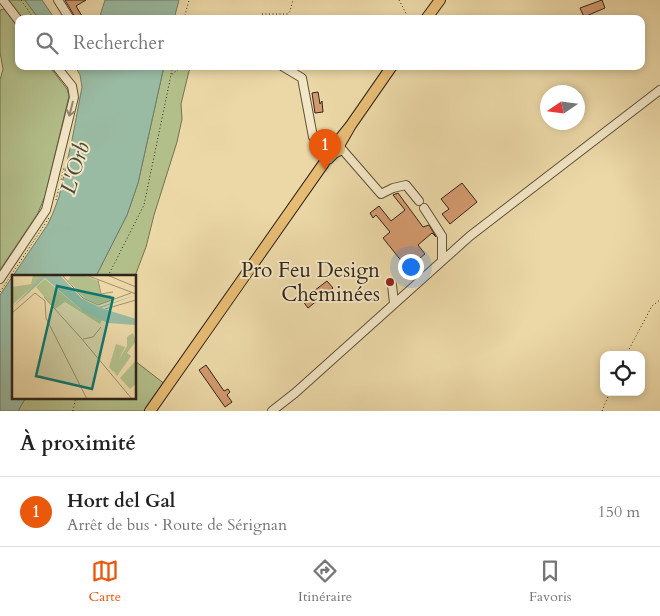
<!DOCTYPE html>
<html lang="fr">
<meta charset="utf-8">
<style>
body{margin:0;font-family:Cardo,serif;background:#f2f2f2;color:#222}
.controls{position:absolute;right:15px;bottom:15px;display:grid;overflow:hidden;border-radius:10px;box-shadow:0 2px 8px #0003}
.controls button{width:45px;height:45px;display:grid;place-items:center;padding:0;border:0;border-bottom:1px solid #e0e0e0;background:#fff;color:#222;font:25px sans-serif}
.compass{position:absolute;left:540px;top:85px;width:45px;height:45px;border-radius:50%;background:#fff;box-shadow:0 2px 8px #0003;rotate:257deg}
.you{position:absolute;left:410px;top:266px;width:18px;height:18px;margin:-12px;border:4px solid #fff;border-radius:50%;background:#1a73e8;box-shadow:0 0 0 8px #1a73e833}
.badge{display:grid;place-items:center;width:32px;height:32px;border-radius:50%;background:#ea580c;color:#fff;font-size:16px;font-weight:700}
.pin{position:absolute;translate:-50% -41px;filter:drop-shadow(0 1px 2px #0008)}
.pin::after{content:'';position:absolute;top:26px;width:18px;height:15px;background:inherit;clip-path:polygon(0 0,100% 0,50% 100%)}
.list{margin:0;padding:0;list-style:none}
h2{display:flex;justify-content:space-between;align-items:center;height:65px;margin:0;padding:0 20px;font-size:21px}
h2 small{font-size:16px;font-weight:400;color:#767676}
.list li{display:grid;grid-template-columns:32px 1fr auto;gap:15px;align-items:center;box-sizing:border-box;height:70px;padding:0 20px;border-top:1px solid #e0e0e0}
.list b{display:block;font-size:19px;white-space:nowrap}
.list p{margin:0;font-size:16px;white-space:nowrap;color:#767676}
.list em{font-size:16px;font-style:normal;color:#767676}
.icon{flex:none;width:28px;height:28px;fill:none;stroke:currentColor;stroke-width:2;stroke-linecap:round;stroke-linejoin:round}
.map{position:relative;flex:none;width:660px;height:411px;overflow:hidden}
.search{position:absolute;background:#fff;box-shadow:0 2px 8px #0003;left:15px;right:15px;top:15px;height:55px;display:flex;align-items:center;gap:12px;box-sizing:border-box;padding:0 18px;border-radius:10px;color:#767676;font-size:19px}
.sheet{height:135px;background:#fff}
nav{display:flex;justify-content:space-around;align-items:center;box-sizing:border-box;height:70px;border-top:1px solid #e0e0e0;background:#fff;font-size:14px;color:#767676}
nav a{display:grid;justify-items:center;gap:2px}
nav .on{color:#ea580c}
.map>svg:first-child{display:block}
</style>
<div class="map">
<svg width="660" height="411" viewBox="0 0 660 411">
<rect width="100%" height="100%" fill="#ecd8a7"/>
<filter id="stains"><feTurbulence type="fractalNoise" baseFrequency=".004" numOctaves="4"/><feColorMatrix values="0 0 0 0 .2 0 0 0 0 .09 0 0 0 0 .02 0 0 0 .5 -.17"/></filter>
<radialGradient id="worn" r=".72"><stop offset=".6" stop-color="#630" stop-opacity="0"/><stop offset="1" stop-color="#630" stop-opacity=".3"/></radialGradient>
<path fill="#b3bf8a" stroke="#727252" d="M6,0H25L39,19H20Z
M4,9L19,28V66H49L67,89L69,96L45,196L38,213L0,270V80L3,69L0,52V10Z
M164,66H193L189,71L181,104L182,119L177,142L154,215L146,247L135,276H96L127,215L138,183Z
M135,361L166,385L146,411H18L26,397H135Z"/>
<path fill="#9abba3" stroke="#707f6c" d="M25,0H42L55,19H39Z
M105,0H179L174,19H99Z
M75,66H81L83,68L86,66H164L138,183L127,215L96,276H14V397H26L18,411H0V295L48,224L53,213L59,197L72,140L82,87L80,75Z"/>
<path fill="#d49a6f" stroke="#302519" d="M65,0H86L76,6L82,16L76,19Z
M602,0L605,8L584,17L580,8Z
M318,92L320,104L322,101L323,112L315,113L312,93Z
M462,183L477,202L450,224L442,214L449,209L441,199Z
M398,193L423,227L429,225L436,237L432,233L418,245L425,254L407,268L383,238L390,232L376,215L373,218L370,213L379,206L391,221L405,210L393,195Z
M327,281L333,288L308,308L302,300Z
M206,365L224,391L228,389L230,392L227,395L232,402L225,407L199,370Z"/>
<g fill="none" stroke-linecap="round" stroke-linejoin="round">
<g stroke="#5f523c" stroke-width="10">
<path id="minor" d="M3,0L19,21
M58,0L70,19
M282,66L302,78L313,137L330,148
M341,148L381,194L393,188L406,185L419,201
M424,208L442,236V260
M0,279L46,210L74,97L72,86L56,66
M392,285L394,303
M272,411L295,393L470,236L660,90"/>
</g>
<g stroke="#302519" stroke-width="12">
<path id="major" d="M426,19L440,0
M328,159L334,153L340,150V144L351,125L392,66
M150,411L324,163L331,150V143L339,140L351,125"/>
</g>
<path stroke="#302519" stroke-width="1" stroke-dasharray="1 2.5" stroke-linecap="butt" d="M21,0L34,19
M399,0L409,19
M262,14H288L290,11L293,0
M184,19L189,0
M67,70L72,66
M171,74L173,66
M56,200L64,168
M108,276L144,205L171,75L183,66
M0,292L49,218
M626,355L652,306L660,300
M73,411L76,397
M602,411L610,392"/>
<use href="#minor" stroke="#f3e6c6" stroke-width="8"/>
<use href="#major" stroke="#e6bc74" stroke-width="10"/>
</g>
<defs><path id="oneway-shaft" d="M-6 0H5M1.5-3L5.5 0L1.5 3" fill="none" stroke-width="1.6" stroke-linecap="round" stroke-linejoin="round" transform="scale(1.25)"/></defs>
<use stroke="#928670" href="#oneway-shaft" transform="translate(71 109) rotate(104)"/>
<circle fill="#8f2418" stroke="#f3e6c6" stroke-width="2" cx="390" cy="282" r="5"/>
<g text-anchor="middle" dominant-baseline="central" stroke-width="4" stroke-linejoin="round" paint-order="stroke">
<g font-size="21" fill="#302519" stroke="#f3e6c6" text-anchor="end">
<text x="380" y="270">Pro Feu Design<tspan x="380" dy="24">Cheminées</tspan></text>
</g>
<g font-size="22" font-style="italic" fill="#4a4a3c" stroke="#f3e6c6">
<text transform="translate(75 168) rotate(-73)">L'Orb</text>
</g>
</g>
<g transform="translate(12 275)">
<rect width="124" height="124" fill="#ecd8a7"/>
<path d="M21,0L32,1L0,30V12L19,9ZM59,0H72L86,6L89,20H99L100,24L87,30L73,23L56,6ZM33,4L68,34L90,45L88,49L53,27L43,34L24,12ZM121,58L124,66L115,78L119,81L105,101L101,95L115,71V62ZM104,69L113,72L101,97L97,92ZM124,85V109L118,114L108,103Z" fill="#b3bf8a"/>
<path d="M31,0H48L69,23L87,32L124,20L89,33L124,44V50L96,48L72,37L33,3L0,33Z" fill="#9abba3"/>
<path fill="none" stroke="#a1906e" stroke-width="1" d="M50,0L71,23L86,30L119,18M74,0L124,19M95,0L124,12M86,5L89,19L101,17M32,22L69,63M93,34L124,25M0,38L23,18L33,26L34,43L75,124M69,63L120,124M71,64L81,62L89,52"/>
<path fill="#0f766e" fill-opacity="0.15" stroke="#0f766e" stroke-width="2.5" d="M45,11L101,23L80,114L24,101Z"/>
<rect width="124" height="124" fill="none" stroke="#302519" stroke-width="2.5"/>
</g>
<rect width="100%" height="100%" filter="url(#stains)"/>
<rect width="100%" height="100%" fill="url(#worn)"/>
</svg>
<div class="controls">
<button><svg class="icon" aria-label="locate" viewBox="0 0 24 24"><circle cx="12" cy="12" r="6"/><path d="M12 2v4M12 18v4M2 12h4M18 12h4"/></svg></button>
</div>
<svg class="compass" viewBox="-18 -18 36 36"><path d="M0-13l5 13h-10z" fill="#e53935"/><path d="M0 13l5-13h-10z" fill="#767676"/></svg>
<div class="you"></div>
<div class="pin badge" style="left:325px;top:170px">1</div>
<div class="search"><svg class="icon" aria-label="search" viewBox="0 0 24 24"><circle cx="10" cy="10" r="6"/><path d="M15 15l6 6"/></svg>Rechercher</div>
</div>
<section class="sheet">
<h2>À proximité<small></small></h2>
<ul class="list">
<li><span class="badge">1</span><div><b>Hort del Gal</b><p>Arrêt de bus · Route de Sérignan</p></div><em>150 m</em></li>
</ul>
</section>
<nav>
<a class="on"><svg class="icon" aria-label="map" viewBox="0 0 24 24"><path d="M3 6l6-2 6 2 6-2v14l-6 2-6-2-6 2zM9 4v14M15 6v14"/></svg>Carte</a>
<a><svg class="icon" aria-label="directions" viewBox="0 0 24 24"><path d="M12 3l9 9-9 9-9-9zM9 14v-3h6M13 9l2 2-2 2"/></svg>Itinéraire</a>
<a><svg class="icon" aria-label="saved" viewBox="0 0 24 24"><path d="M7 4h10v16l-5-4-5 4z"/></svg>Favoris</a>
</nav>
